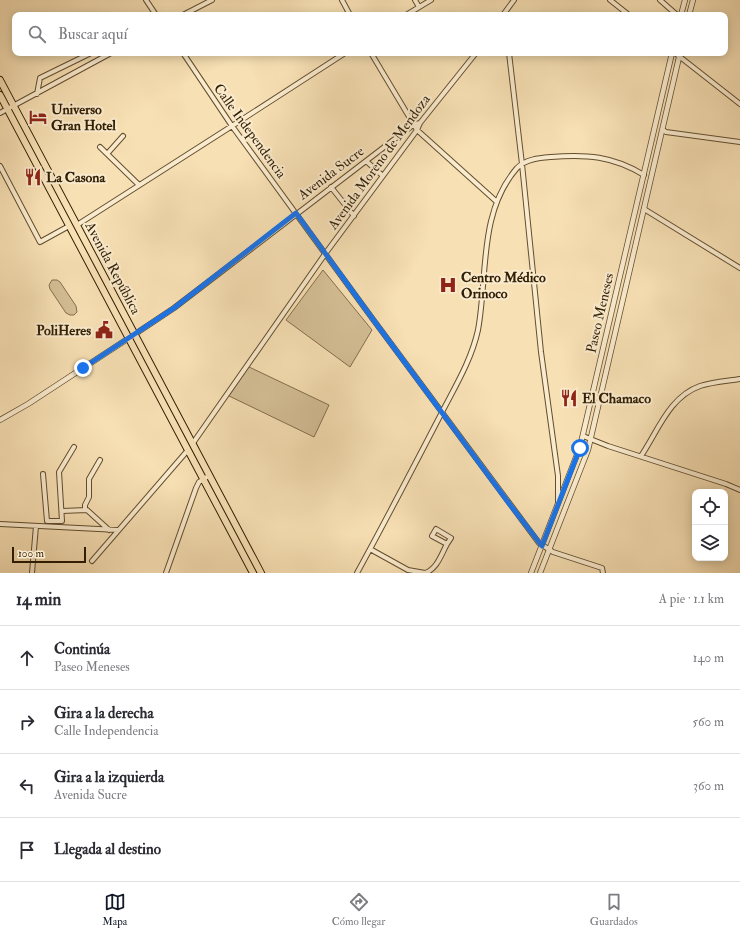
<!DOCTYPE html>
<html lang="es">
<meta charset="utf-8">
<style>
body{margin:0;font-family:"IM FELL Double Pica",serif;background:#f2f2f3;color:#2b2b33}
.controls{position:absolute;right:12px;bottom:12px;display:grid;overflow:hidden;border-radius:8px;box-shadow:0 2px 10px #0003}
.controls button{width:36px;height:36px;display:grid;place-items:center;padding:0;border:0;border-bottom:1px solid #e1e1e2;background:#fff;color:#2b2b33;font:20px sans-serif}
.scale{position:absolute;left:12px;bottom:10px;width:74px;box-sizing:border-box;padding-left:4px;border:2px solid #311e03;border-top:0;font-size:11px;line-height:14px;white-space:nowrap;color:#311e03;-webkit-text-stroke:3px #faebce;paint-order:stroke}
.stop{position:absolute;width:12px;height:12px;margin:-9px;border:3px solid #1a73e8;border-radius:50%;background:#fff}
.stop.end{background:#1a73e8;border-color:#fff;box-shadow:0 1px 4px #0008}
.list{margin:0;padding:0;list-style:none}
h2{display:flex;justify-content:space-between;align-items:center;height:52px;margin:0;padding:0 16px;font-size:17px}
h2 small{font-size:13px;font-weight:400;color:#7c7c81}
.list li{display:grid;grid-template-columns:26px 1fr auto;gap:12px;align-items:center;box-sizing:border-box;height:64px;padding:0 16px;border-top:1px solid #e1e1e2}
.list b{display:block;font-size:15px;white-space:nowrap}
.list p{margin:0;font-size:13px;white-space:nowrap;color:#7c7c81}
.list em{font-size:13px;font-style:normal;color:#7c7c81}
.icon{flex:none;width:22px;height:22px;fill:none;stroke:currentColor;stroke-width:2;stroke-linecap:round;stroke-linejoin:round}
.map{position:relative;flex:none;width:740px;height:573px;overflow:hidden}
.search{position:absolute;background:#fff;box-shadow:0 2px 10px #0003;left:12px;right:12px;top:12px;height:44px;display:flex;align-items:center;gap:10px;box-sizing:border-box;padding:0 14px;border-radius:8px;color:#7c7c81;font-size:15px}
.sheet{height:308px;background:#fff}
nav{display:flex;justify-content:space-around;align-items:center;box-sizing:border-box;height:56px;border-top:1px solid #e1e1e2;background:#fff;font-size:11px;color:#7c7c81}
nav a{display:grid;justify-items:center;gap:2px}
nav .on{color:#111827}
.map>svg:first-child{display:block}
</style>
<div class="map">
<svg width="740" height="573" viewBox="0 0 740 573">
<rect width="100%" height="100%" fill="#f7e0b4"/>
<filter id="stains"><feTurbulence type="fractalNoise" baseFrequency=".005" numOctaves="4"/><feColorMatrix values="0 0 0 0 .2 0 0 0 0 .09 0 0 0 0 .02 0 0 0 .5 -.17"/></filter>
<radialGradient id="worn" r=".72"><stop offset=".6" stop-color="#630" stop-opacity="0"/><stop offset="1" stop-color="#630" stop-opacity=".3"/></radialGradient>
<path fill="#d5bf96" stroke="#836e4c" d="M323,270L372,330L350,367L286,320Z
M52,280H57L60,282L76,306L77,312L74,315H70L66,313L50,289L49,285Z
M247,366L329,405L314,437L227,395Z"/>
<g fill="none" stroke-linecap="round" stroke-linejoin="round">
<g stroke="#624e2f" stroke-width="6">
<path id="minor" d="M146,0L156,15
M342,0L350,15
M415,0L419,7
M610,0L629,15
M660,0L677,15
M183,15L212,0
M406,15L431,0
M503,15L514,0
M183,53L232,126L372,318L539,543L553,552L602,568L603,573
M371,53L417,130L497,202
M509,53L522,164L541,352L558,476V502
M675,53L740,104
M37,94L40,78L91,53
M0,113L111,53
M663,130L666,132L740,142
M100,147L139,185
M107,154L123,136
M366,161L383,176
M0,166L40,242L69,226
M331,187L354,216
M644,209L740,268
M77,225L232,126L345,53
M135,334L174,308L413,125L420,123
M583,436L608,446L726,484L740,490
M193,443L325,254L417,130L420,123L476,53
M641,456C658,431 669,397 700,386C712,382 727,381 740,379
M43,474L47,521H62L59,472L74,447
M85,510V505L89,497V479L100,460
M62,511L87,510L109,530
M0,524L118,530
M436,529L451,538L447,544L432,536Z
M370,549L408,570L425,573
M92,561L188,450
M32,573L36,526
M166,573L196,488L199,482L210,475
M357,573C385,522 412,470 439,418C453,390 471,362 478,330C488,276 478,213 517,168C526,159 539,158 551,157C586,154 613,156 644,175
M425,573C437,569 441,555 447,544"/>
</g>
<g stroke="#624e2f" stroke-width="6">
<path id="tertiary" d="M681,15L685,0
M689,15L693,0
M0,420L28,404L135,334
M531,573L580,447L672,53
M540,573L588,450L680,53"/>
</g>
<g stroke="#311e03" stroke-width="8">
<path id="primary" d="M0,80L261,573
M0,95L253,573"/>
</g>
<use href="#minor" stroke="#faebce" stroke-width="4"/>
<use href="#tertiary" stroke="#faebce" stroke-width="4.5"/>
<use href="#primary" stroke="#f7e0b4" stroke-width="6"/>
</g>
<g fill="none" stroke-linecap="round" stroke-linejoin="round">
<path stroke="#1a73e8" stroke-width="5" d="M83,368L174,308L296,213L372,318L511,506L542,546L580,448"/>
</g>
<defs>
<g id="hotel-bare" transform="scale(1.38)"><path d="M-6-4.5h1.5V1H6V5H4.5V3h-9V5H-6ZM-4 0a1.8 1.8 0 1 1 3.6 0ZM.5 0V-2.5h3Q6-2.5 6 0Z" fill="#8f2418" stroke="#faebce" stroke-width="2.5" paint-order="stroke"/></g>
<g id="restaurant-bare" transform="scale(1.38)"><path d="M-5-6h1v4h1v-4h1v4h1v-4h1v5L-1.5 .5V6h-2V.5L-5-1ZM5-6V6H3V1.5H1.5Q1.5-4 5-6Z" fill="#8f2418" stroke="#faebce" stroke-width="2.5" paint-order="stroke"/></g>
<g id="hospital-bare" transform="scale(1.38)"><path d="M-5-5h3v3.5h4V-5h3V5h-3V1.5h-4V5h-3Z" fill="#8f2418" stroke="#faebce" stroke-width="2.5" paint-order="stroke"/></g>
<g id="civic-bare" transform="scale(1.38)"><path d="M-.6-6.5H3V-4.5H.6V-3L4-1V1h2V6H-6V1h2V-1L-.6-3ZM-1.2 2.5V6h2.4V2.5Z" fill="#8f2418" stroke="#faebce" stroke-width="2.5" paint-order="stroke"/></g>
</defs>
<g fill-rule="evenodd">
<use href="#hotel-bare" x="38" y="117"/>
<use href="#restaurant-bare" x="33" y="177"/>
<use href="#hospital-bare" x="448" y="285"/>
<use href="#civic-bare" x="104" y="330"/>
<use href="#restaurant-bare" x="569" y="398"/>
</g>
<g text-anchor="middle" dominant-baseline="central" stroke-width="4" stroke-linejoin="round" paint-order="stroke">
<g font-size="14" font-weight="bold" fill="#311e03" stroke="#faebce" text-anchor="start">
<text x="51" y="109">Universo<tspan x="51" dy="16">Gran Hotel</tspan></text>
<text x="46" y="177">La Casona</text>
<text x="461" y="277">Centro Médico<tspan x="461" dy="16">Orinoco</tspan></text>
<text x="91" y="330" text-anchor="end">PoliHeres</text>
<text x="582" y="398">El Chamaco</text>
</g>
<g font-size="14" fill="#311e03" stroke="#faebce">
<text transform="translate(250 131) rotate(54)">Calle Independencia</text>
<text transform="translate(379 162) rotate(-54)">Avenida Moreno de Mendoza</text>
<text transform="translate(331 173) rotate(-37)">Avenida Sucre</text>
<text transform="translate(113 268) rotate(62)">Avenida República</text>
<text transform="translate(600 313) rotate(-77)">Paseo Meneses</text>
</g>
</g>
<rect width="100%" height="100%" filter="url(#stains)"/>
<rect width="100%" height="100%" fill="url(#worn)"/>
</svg>
<div class="controls">
<button><svg class="icon" aria-label="locate" viewBox="0 0 24 24"><circle cx="12" cy="12" r="6"/><path d="M12 2v4M12 18v4M2 12h4M18 12h4"/></svg></button>
<button><svg class="icon" aria-label="layers" viewBox="0 0 24 24"><path d="M12 4l9 5-9 5-9-5zM3 14l9 5 9-5"/></svg></button>
</div>
<div class="scale">100 m</div>
<div class="stop" style="left:580px;top:448px"></div>
<div class="stop end" style="left:83px;top:368px"></div>
<div class="search"><svg class="icon" aria-label="search" viewBox="0 0 24 24"><circle cx="10" cy="10" r="6"/><path d="M15 15l6 6"/></svg>Buscar aquí</div>
</div>
<section class="sheet">
<h2>14 min<small>A pie · 1.1 km</small></h2>
<ul class="list">
<li><svg class="icon" aria-label="ahead" viewBox="0 0 24 24"><path d="M12 20V5M6 11l6-6 6 6"/></svg><div><b>Continúa</b><p>Paseo Meneses</p></div><em>140 m</em></li>
<li><svg class="icon" aria-label="right" viewBox="0 0 24 24"><path d="M7 20v-9h11M14 6l5 5-5 5"/></svg><div><b>Gira a la derecha</b><p>Calle Independencia</p></div><em>560 m</em></li>
<li><svg class="icon" aria-label="left" viewBox="0 0 24 24"><path d="M17 20v-9H6M10 6l-5 5 5 5"/></svg><div><b>Gira a la izquierda</b><p>Avenida Sucre</p></div><em>360 m</em></li>
<li><svg class="icon" aria-label="arrive" viewBox="0 0 24 24"><path d="M6 21V4h12l-3 4 3 4H6"/></svg><div><b>Llegada al destino</b></div></li>
</ul>
</section>
<nav>
<a class="on"><svg class="icon" aria-label="map" viewBox="0 0 24 24"><path d="M3 6l6-2 6 2 6-2v14l-6 2-6-2-6 2zM9 4v14M15 6v14"/></svg>Mapa</a>
<a><svg class="icon" aria-label="directions" viewBox="0 0 24 24"><path d="M12 3l9 9-9 9-9-9zM9 14v-3h6M13 9l2 2-2 2"/></svg>Cómo llegar</a>
<a><svg class="icon" aria-label="saved" viewBox="0 0 24 24"><path d="M7 4h10v16l-5-4-5 4z"/></svg>Guardados</a>
</nav>
